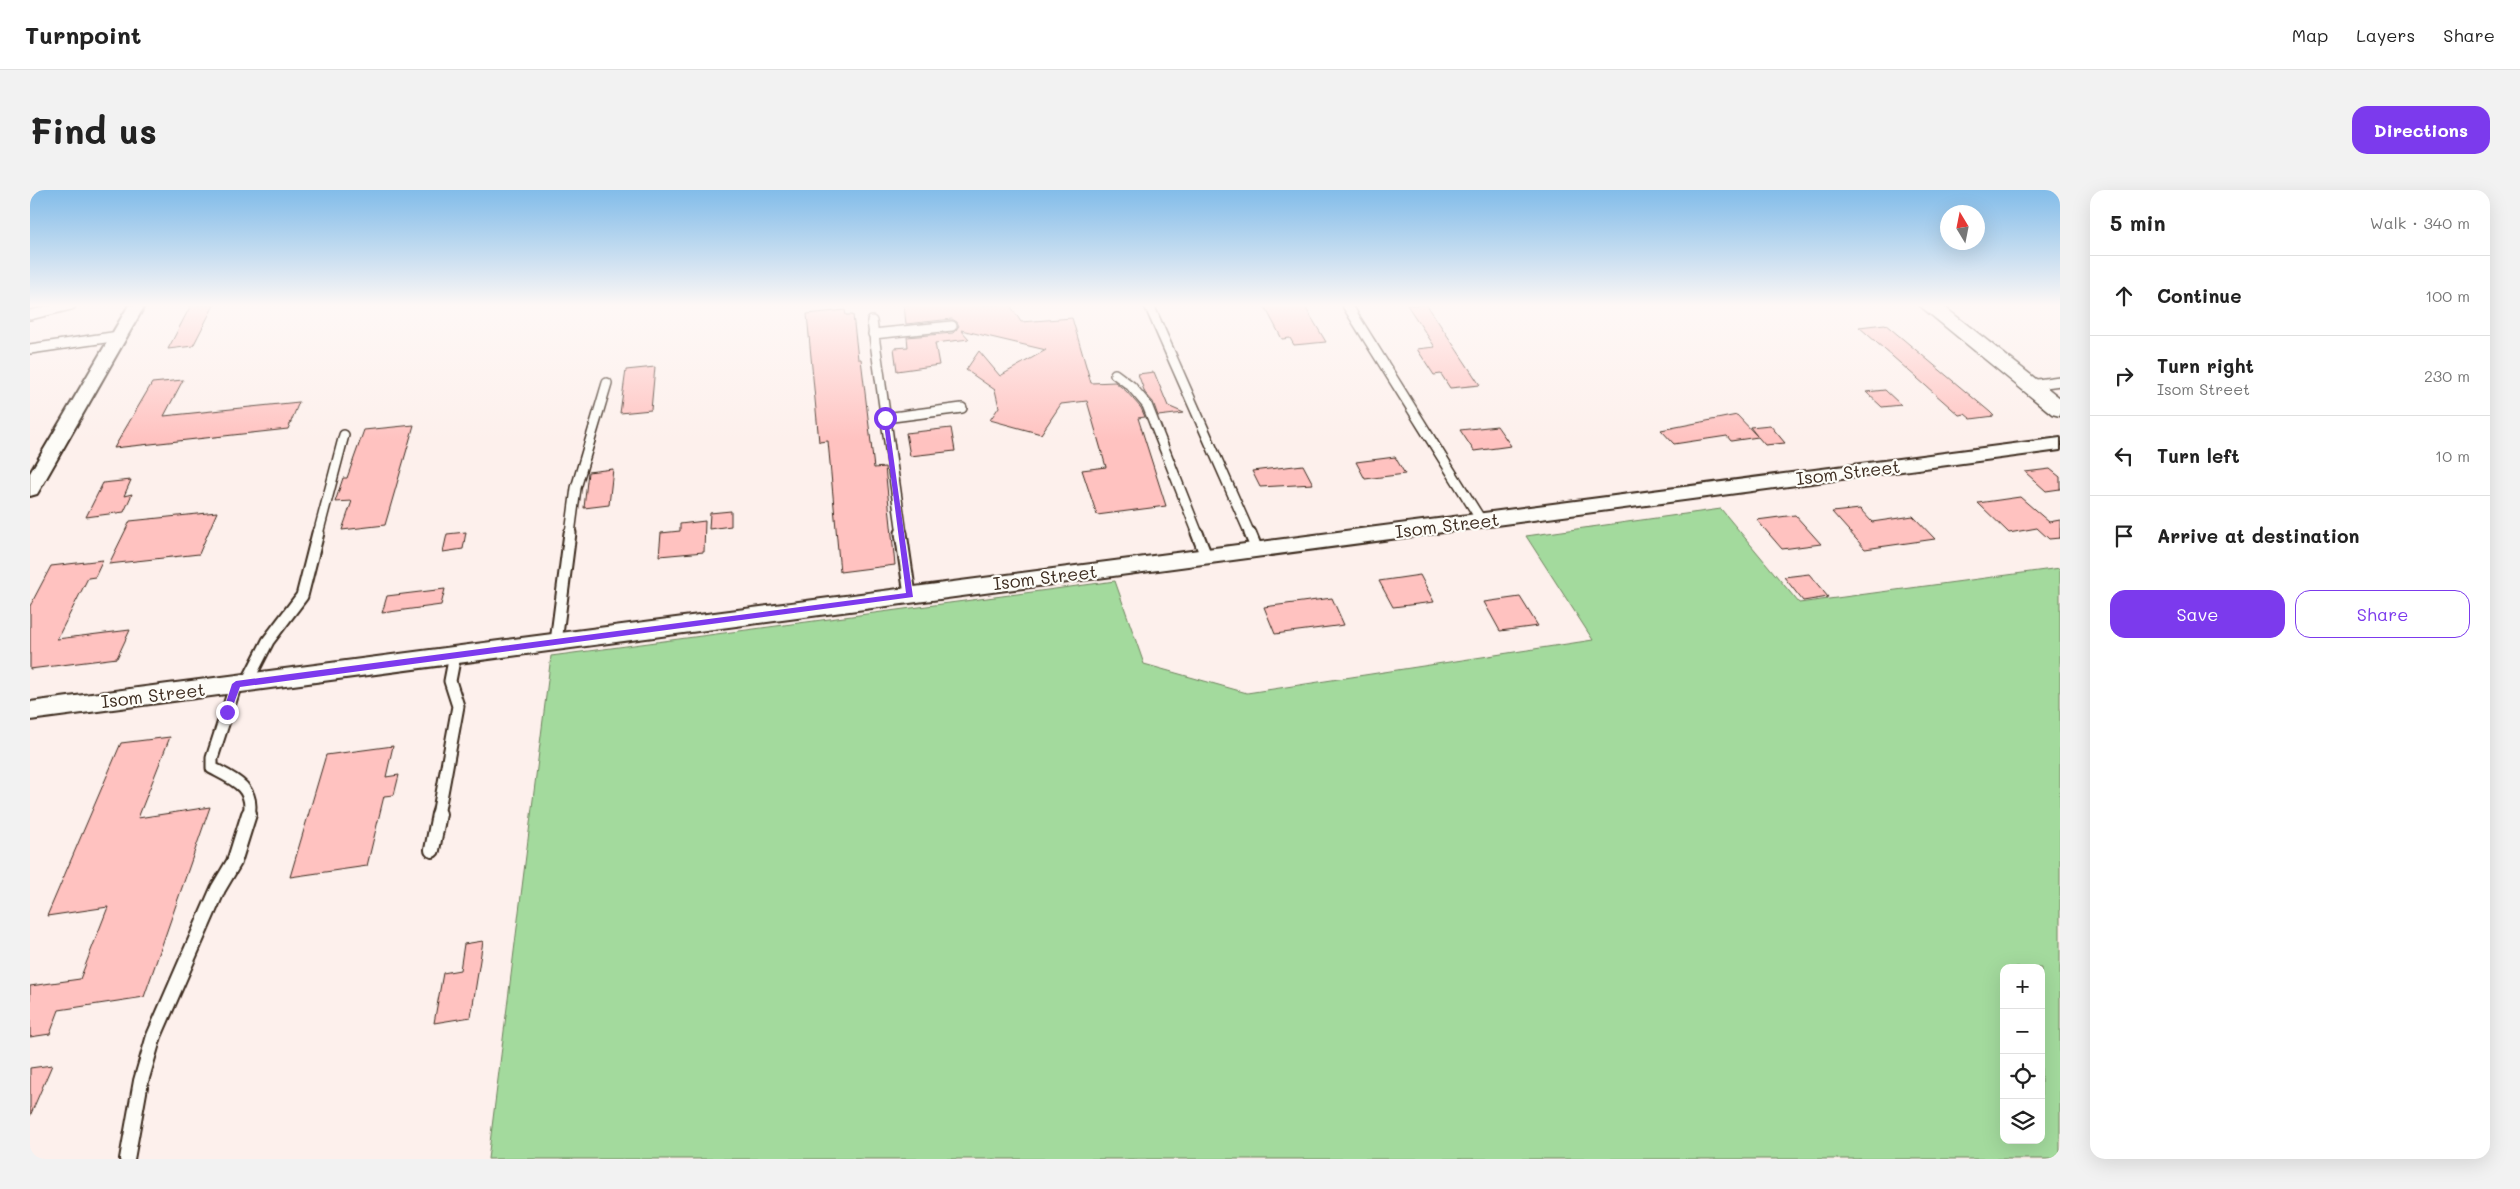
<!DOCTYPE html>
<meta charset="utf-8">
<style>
body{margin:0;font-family:Mali,sans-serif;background:#f2f2f2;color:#222}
.controls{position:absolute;right:15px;bottom:15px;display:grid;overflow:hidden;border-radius:10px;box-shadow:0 5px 20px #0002}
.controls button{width:45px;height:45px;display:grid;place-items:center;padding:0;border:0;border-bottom:1px solid #e0e0e0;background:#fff;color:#222;font:25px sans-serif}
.compass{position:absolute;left:1910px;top:15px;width:45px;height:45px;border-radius:50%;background:#fff;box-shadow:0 5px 20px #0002;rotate:350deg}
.stop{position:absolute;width:15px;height:15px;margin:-11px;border:4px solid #7c3aed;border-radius:50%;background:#fff}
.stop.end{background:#7c3aed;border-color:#fff;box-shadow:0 1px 5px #0008}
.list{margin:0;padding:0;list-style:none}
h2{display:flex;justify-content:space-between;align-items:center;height:65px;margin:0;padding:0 20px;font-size:21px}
h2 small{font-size:16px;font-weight:400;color:#767676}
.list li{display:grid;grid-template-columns:32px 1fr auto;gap:15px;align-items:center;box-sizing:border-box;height:80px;padding:0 20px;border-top:1px solid #e0e0e0}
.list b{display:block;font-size:19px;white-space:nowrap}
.list p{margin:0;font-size:16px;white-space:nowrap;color:#767676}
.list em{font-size:16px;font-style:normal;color:#767676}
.actions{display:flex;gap:10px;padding:15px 20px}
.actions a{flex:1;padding:11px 0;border:1px solid #7c3aed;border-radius:15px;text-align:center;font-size:18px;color:#7c3aed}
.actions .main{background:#7c3aed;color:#fff}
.icon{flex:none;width:28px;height:28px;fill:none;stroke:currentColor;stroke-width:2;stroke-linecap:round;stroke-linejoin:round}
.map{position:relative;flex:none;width:2030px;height:969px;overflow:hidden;border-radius:15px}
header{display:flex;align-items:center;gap:30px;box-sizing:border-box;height:70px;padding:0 25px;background:#fff;border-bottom:1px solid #e0e0e0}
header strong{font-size:24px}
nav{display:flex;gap:28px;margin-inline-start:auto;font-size:18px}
.intro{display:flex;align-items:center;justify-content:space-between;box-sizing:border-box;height:120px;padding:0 30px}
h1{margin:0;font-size:35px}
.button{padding:12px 22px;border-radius:15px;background:#7c3aed;color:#fff;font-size:18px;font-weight:700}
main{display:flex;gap:30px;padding:0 30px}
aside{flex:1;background:#fff;border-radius:15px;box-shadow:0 5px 20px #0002}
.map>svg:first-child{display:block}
</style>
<header>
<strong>Turnpoint</strong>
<nav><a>Map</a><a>Layers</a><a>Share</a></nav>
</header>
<div class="intro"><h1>Find us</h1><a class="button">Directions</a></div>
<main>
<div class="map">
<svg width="2030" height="969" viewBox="0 0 2030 969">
<rect width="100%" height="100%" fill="#fdf0ec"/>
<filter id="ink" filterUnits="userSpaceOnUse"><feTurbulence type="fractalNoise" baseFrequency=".02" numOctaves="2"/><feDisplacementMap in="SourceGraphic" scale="10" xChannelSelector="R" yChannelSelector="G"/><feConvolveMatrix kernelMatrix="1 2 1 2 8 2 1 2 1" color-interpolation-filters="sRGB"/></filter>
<g filter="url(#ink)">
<path fill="#a3da9d" stroke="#6f825e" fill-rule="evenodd" d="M1691,319L1769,413L2030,378V969H458L521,466L1085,391L1114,474L1217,503L1563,450L1496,346ZM1974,778H2011V950H1974Z"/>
<path fill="#ffc2c0" stroke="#3b2a1e" d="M161,115H184L163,156L138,159Z
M874,115H980L991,132L1042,128L1061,193L1085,192L1096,201L1111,218L1115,227L1108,228L1136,316L1067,325L1052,280L1076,277L1057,211L1031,214L1011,244L960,230L969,217L965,200L936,180L949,161L970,186L1016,160L931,140L939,149L905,153L909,175L867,181L864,158L878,157L877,147L923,143L929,136L927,132L922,129L876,134Z
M1234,115H1274L1296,152L1264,155L1260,148L1252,149Z
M1377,115H1397L1450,195L1420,198L1411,184L1404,185L1387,159L1405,157Z
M815,120L816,125H823L828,169H831L844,278L855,277L865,375L810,382L798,251L789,252L777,124Z
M1855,134L1960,222L1964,226L1941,229L1935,224L1929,225L1829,137Z
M625,177L621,220L590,223L596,180Z
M1124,182L1138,216L1154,223L1128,226L1123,212L1115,203L1108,184Z
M153,190L134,226L269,212L258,239L84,258L122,193Z
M1855,200L1871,215L1852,217L1836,202Z
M1707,225L1727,246L1720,237L1740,235L1755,253L1735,255L1728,247L1701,251L1697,246L1644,254L1631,240Z
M384,235L355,335L312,340L322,311L305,312L313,288H317L334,240Z
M1467,236L1481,256L1444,261L1430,240Z
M921,238L925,261L880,266L876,243Z
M1365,267L1375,284L1335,289L1326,272Z
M1273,275L1283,294L1230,297L1222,281Z
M583,279L579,315L554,318L558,282Z
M2020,279L2030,287V299L2016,301L1995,282Z
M101,290L94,306L102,304L94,322L56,327L73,293Z
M1990,307L2019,332L2030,330V348L2019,349L2007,338L1979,343L1948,313Z
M1830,319L1842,332L1883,326L1905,349L1835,359L1802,322Z
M701,321V336L679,339L680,323Z
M187,322L169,364L79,374L100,331Z
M1765,325L1791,354L1752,359L1727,330Z
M675,331L674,362L629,366L631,343L650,341V334Z
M436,342L433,359L413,362L417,344Z
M73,370L65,387L58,388L27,449L100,440L87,468L0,479V416L21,376Z
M1779,384L1798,407L1773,411L1754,387Z
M1390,385L1404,412L1363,417L1349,391Z
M415,399L411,415L352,423L357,406Z
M1490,407L1508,436L1470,441L1454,412Z
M1302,408L1314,435L1245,444L1234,417Z
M140,547L108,628L180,617L114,807L29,820L20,844L0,847V796L50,789L78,717L17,726L91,553Z
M363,556L356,587L369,585L364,605L354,606L337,676L260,687L296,565Z
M453,751L441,827L404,833L413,783L430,780L434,754Z
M22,875L0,926V878Z"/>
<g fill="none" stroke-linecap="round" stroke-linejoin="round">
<g stroke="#3b2a1e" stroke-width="12">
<path id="service-far2" d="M1119,115L1220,344
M1317,115L1451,330
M0,125L41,115
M842,131L872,344
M843,144L922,136
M0,159L89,146
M1085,184L1101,196L1117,215L1168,344
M2000,195L2030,191
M855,228L932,218
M288,344L314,245
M540,344L546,298L577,193"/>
</g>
<g stroke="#3b2a1e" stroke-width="15">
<path id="service-far1" d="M871,343L880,405
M1167,343L1176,366
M1220,343L1227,360
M526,452L540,343
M217,492L238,451L272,406L288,343
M206,494L182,568V578C203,589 225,597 219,625
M408,625L428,516L420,491L425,465"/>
</g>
<g stroke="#3b2a1e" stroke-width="18">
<path id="service" d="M402,660L409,624
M97,969L111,891L124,846L188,699L204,672L219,624"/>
</g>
<g stroke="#3b2a1e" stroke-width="4">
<path id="minor" d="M99,115H115L10,299L7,304L0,306V283Z
M2030,248V260L0,530V512Z"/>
</g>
<g stroke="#3b2a1e" stroke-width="3">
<path id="secondary" d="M1889,115H1912L2030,208V226L2022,224Z"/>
</g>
<use href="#service-far2" stroke="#fdfcf7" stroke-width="9"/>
<use href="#service-far1" stroke="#fdfcf7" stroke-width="11"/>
<use href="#service" stroke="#fdfcf7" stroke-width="14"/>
<use href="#minor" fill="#fdfcf7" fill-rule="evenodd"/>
<use href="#secondary" fill="#fdfcf7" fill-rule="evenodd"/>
</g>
</g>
<linearGradient id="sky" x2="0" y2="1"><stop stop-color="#82bce9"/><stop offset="0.46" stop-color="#fef8f6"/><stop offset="1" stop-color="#fef8f6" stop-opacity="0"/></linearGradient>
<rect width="2030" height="251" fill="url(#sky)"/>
<path fill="#7c3aed" d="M853,226L858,228L883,407L210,497L200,524L197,525L193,522L202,494L206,491L876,403Z"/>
<g text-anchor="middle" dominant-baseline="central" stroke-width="4.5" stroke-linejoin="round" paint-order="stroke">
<g font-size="18" fill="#3b2a1e" stroke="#fdfcf7">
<text transform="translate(1818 282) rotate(-7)">Isom Street</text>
<text transform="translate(1417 335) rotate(-7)">Isom Street</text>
<text transform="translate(1015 387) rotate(-7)">Isom Street</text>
<text transform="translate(123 505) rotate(-7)">Isom Street</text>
</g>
</g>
</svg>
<div class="controls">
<button>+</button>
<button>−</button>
<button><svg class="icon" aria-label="locate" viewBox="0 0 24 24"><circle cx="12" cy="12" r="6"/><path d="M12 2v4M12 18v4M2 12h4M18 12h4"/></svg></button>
<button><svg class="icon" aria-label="layers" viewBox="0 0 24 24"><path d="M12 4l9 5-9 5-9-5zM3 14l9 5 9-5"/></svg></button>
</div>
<svg class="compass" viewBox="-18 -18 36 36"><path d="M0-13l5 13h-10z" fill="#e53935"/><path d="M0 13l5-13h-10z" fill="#767676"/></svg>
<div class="stop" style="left:855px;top:228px"></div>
<div class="stop end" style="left:197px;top:522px"></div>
</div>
<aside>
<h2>5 min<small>Walk · 340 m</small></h2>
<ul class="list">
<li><svg class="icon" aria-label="ahead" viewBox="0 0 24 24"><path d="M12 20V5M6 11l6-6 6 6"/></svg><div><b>Continue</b></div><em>100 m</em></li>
<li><svg class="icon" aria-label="right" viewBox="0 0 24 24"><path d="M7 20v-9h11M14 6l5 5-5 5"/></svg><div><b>Turn right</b><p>Isom Street</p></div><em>230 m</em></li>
<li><svg class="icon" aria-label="left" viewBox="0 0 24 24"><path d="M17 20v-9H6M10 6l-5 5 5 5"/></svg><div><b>Turn left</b></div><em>10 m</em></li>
<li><svg class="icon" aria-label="arrive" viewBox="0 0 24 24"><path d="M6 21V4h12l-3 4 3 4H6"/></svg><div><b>Arrive at destination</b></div></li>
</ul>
<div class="actions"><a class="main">Save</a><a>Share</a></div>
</aside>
</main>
